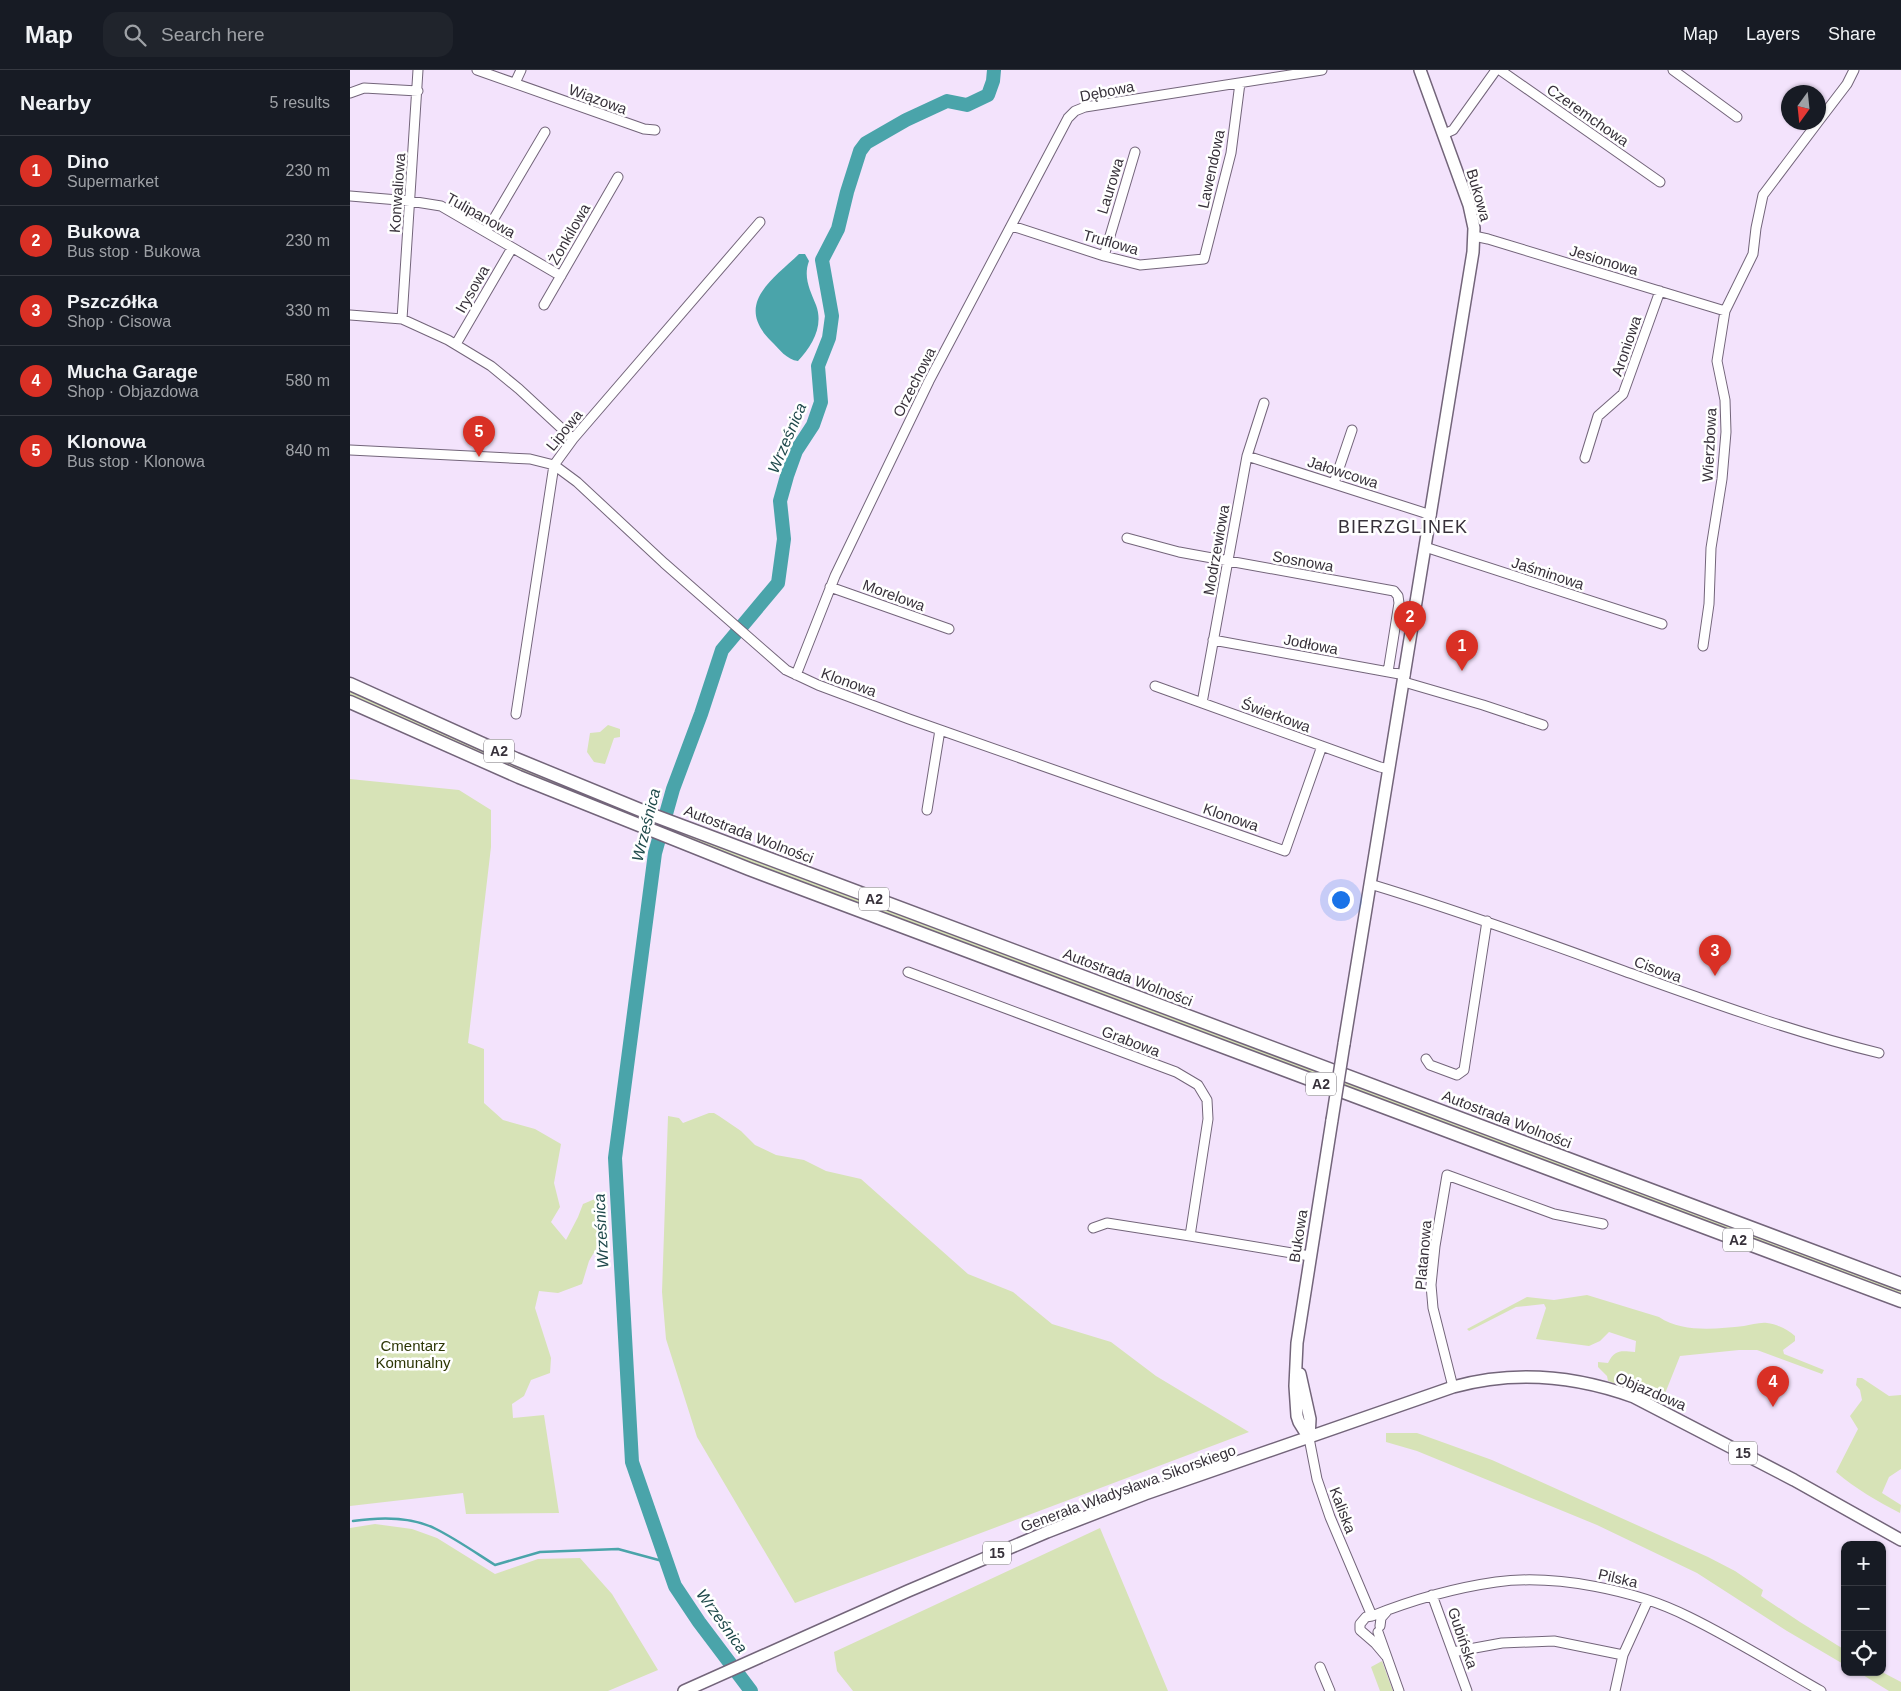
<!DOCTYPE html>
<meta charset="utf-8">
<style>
body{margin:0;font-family:Helvetica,sans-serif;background:#20242c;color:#f1f3f6}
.controls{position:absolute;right:15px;bottom:15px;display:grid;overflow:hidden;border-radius:10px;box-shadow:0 1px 4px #0004}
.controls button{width:45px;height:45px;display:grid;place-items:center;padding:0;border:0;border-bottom:1px solid #363941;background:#171b24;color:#f1f3f6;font:25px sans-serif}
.compass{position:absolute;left:1431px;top:15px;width:45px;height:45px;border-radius:50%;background:#171b24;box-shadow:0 1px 4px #0004;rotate:195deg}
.you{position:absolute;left:990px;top:829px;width:18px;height:18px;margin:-12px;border:4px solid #fff;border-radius:50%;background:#1a73e8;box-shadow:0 0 0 8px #1a73e833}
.badge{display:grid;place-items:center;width:32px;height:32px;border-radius:50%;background:#d93025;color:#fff;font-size:16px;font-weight:700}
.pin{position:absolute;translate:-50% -41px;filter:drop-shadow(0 1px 2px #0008)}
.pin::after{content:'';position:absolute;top:26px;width:18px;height:15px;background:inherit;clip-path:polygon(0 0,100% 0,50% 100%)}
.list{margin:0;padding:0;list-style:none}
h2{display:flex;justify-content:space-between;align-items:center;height:65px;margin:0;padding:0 20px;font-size:21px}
h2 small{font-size:16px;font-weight:400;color:#9ea1a6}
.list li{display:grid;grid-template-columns:32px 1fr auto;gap:15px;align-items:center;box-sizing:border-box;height:70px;padding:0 20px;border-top:1px solid #363941}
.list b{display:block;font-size:19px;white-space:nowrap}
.list p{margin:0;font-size:16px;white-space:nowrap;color:#9ea1a6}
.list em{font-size:16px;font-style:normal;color:#9ea1a6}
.icon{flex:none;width:28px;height:28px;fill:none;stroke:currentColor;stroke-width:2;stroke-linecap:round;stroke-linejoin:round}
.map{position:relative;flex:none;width:1551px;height:1621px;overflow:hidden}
header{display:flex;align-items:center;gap:30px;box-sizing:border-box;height:70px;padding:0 25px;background:#171b24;border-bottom:1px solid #363941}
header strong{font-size:24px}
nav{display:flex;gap:28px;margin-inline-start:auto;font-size:18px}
.search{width:350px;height:45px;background:#20242c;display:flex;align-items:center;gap:12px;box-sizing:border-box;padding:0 18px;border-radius:15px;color:#9ea1a6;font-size:19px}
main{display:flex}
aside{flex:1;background:#171b24}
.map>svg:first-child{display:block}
</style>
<header>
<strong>Map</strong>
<div class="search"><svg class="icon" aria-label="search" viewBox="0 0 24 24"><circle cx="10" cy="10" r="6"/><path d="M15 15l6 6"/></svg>Search here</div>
<nav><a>Map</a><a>Layers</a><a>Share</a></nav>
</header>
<main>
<aside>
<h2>Nearby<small>5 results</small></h2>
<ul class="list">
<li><span class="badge">1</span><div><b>Dino</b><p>Supermarket</p></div><em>230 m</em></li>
<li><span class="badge">2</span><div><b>Bukowa</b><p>Bus stop · Bukowa</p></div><em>230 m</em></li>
<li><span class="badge">3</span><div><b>Pszczółka</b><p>Shop · Cisowa</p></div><em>330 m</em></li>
<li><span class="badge">4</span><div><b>Mucha Garage</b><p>Shop · Objazdowa</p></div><em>580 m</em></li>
<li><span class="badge">5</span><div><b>Klonowa</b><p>Bus stop · Klonowa</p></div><em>840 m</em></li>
</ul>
</aside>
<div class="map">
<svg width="1551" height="1621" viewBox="0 0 1551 1621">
<rect width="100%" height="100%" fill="#f3e3fc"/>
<path fill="#d7e3b7" d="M0,619L298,748L296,754L198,714L0,627Z
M258,655L270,659V667L264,668L255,694L244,692L237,682L240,663L250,662Z
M0,709L109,720L141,740V777L118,973L134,979V1033L153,1050L185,1059L211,1074L204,1113L210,1137L201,1152L216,1170L228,1147L233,1134L252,1126L256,1141L253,1167L239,1191L232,1214L208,1223L189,1221L185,1238L201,1288L200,1303L181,1310L174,1326L162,1334L163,1348L194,1345L209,1443L116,1444L113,1423L0,1436Z
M327,761L983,1007L982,1013L326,766Z
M995,1011L1551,1220V1226L994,1017Z
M359,1043H364L369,1046L391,1061L405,1075L426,1085L454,1090L476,1101L511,1109L618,1204L663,1222L702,1254L761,1272L806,1306L899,1362L445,1533L347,1367L316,1269L312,1222L318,1046L329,1048L333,1053Z
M1237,1225L1309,1247C1333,1263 1366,1259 1394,1256C1401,1255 1410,1252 1417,1253C1427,1254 1438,1260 1445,1266V1271L1433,1280L1434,1284L1474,1300L1472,1304L1407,1280H1389L1330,1286L1314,1326L1299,1320L1293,1324L1258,1311L1257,1306L1248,1297V1292L1258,1293C1265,1279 1271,1281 1285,1282L1286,1271L1259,1262L1250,1271L1239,1276L1186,1269L1196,1238L1194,1234L1166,1237L1119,1261L1117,1259L1177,1227L1204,1230Z
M1507,1308H1512L1539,1326L1551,1325V1399L1539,1407L1532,1423L1551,1435L1550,1443C1527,1431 1506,1419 1486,1402L1508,1359L1500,1346L1512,1330L1510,1320L1506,1315Z
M1036,1363H1067L1142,1390L1358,1487L1385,1501L1413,1520L1411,1526L1450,1552L1495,1580V1595L1437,1561L1347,1503L1247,1455L1067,1381L1036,1372Z
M25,1454L62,1459L87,1468L145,1504L188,1489L230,1488L262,1524L308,1600L258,1621H0V1458Z
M750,1458L818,1621H503L487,1601L484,1582Z
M1032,1591L1043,1621H1030L1021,1597Z
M1508,1602H1532L1551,1612V1621H1539Z"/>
<path fill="#4aa4aa" d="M449,184H455L459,191C453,207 460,220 466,235C474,256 462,276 448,291C437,290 429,279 421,271C384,234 422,210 449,184Z"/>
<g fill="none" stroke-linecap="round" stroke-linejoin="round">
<path stroke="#4aa4aa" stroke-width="2.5" d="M3,1451C30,1447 61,1446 86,1459C106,1469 126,1483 145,1495L190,1482L268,1479L316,1492"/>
<path stroke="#4aa4aa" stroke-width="14" d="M401,1621L349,1552L325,1516L282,1392L265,1088L305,783L323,719L351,644L372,580L428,513L434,469L430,431L437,406L446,381L463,355L471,332L468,296L479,268L482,246L472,190L488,159L497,122L510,81L516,73L556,50L597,31L617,35L638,25L643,11L644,0"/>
<g stroke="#73657a" stroke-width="11">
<path id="minor" d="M127,0L294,59L305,60
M1150,0L1310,112
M1323,0L1387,47
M165,13L171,0
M0,23L14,18L68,21
M1468,52L1497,14L1504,0
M1094,64L1103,60L1146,0
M0,126L60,131L91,136L211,206
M662,156L754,186L790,195L854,189L881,83L890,13
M136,162L195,62
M1124,166L1138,169L1375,241
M754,186L785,82
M194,235L268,107
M0,245L52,249L98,270L141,296L169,319L223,369
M52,249L68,0
M106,274L162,178
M0,380L180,389L204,395L227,412L314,493L436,600L468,615L559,649L935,781L972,676
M897,386L1081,445
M1235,388L1248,346L1273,324L1310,221
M984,413L1002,360
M777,468L829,482L1044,521L1048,526L1049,533L1038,602
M1075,477L1312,554
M480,517L599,559
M863,570L1055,605
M1353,576L1359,534L1361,478L1372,409L1376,362L1375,330L1367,291L1375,241L1403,184L1406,158L1413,125L1468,52
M446,605L485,506L579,311L718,48L725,41L735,37L972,0
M1054,612L1133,635L1193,655
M805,616L1030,697L1039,699
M852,633L897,386L914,333
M166,644L204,395L223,369L410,152
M577,740L590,660
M1020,814C1106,840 1190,870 1274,901C1358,931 1442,962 1529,983
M558,902L826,1002L848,1015L857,1030L858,1049L840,1166L960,1186
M1076,989L1080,995L1107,1005L1114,1000L1137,851
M743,1158L757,1153L840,1166
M1103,1317L1083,1238L1081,1215L1085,1176L1097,1105L1204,1144L1253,1154
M959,1368L967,1409L980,1447L1022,1546
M1082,1525L1117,1621
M1030,1556L1031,1548L1038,1540
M1028,1562L1049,1621
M1103,1582L1152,1573L1204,1571L1273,1585
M1036,1586L1025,1573L1010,1560V1554L1016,1547L1022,1546C1062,1530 1104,1518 1146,1512C1205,1504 1286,1520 1339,1547C1384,1569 1427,1596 1471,1621
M970,1597L980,1621
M1265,1621L1273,1585L1298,1530"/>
</g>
<g stroke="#73657a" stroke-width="14">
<path id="major" d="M994,974L1123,182L1124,158L1119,135L1070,0
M950,1304L960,1349L959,1368
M959,1368L949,1352L947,1346L945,1316L947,1273L982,1050
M334,1621L558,1521L697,1462L795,1424L1103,1317C1164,1300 1226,1306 1284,1327L1444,1410L1551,1470"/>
</g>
<g stroke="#73657a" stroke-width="15">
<path id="highway" d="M0,614L166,689L300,744L1551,1214
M0,632L169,707L399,799L1551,1231"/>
</g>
<use href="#minor" stroke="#fff" stroke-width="9"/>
<use href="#major" stroke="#fff" stroke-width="11"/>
<use href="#highway" stroke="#fff" stroke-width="12"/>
<g stroke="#73657a" stroke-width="14" stroke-linecap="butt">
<path id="major-bridge" d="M982,1050L994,974"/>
</g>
<use href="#major-bridge" stroke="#fff" stroke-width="11"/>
</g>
<g text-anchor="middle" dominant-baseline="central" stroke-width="5" stroke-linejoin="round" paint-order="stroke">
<g fill="#fff" stroke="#736f75" stroke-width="1">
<rect x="134" y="669.5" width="30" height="23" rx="4"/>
<rect x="509" y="817.5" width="30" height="23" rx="4"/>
<rect x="956" y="1002.5" width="30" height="23" rx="4"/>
<rect x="1373" y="1158.5" width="30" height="23" rx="4"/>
<rect x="1379" y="1371.5" width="28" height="23" rx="4"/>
<rect x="633" y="1471.5" width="28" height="23" rx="4"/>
</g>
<g font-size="14" font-weight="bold" fill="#37313a">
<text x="149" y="681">A2</text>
<text x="524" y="829">A2</text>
<text x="971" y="1014">A2</text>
<text x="1388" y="1170">A2</text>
<text x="1393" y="1383">15</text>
<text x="647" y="1483">15</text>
</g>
<g font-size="15" fill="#37313a" stroke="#fff">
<text transform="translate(757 21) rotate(-11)">Dębowa</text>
<text transform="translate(248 29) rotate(20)">Wiązowa</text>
<text transform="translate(1238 45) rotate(35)">Czeremchowa</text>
<text transform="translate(861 99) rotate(-78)">Lawendowa</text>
<text transform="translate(760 116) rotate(-73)">Laurowa</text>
<text transform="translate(47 123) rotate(-86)">Konwaliowa</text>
<text transform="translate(1129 125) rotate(74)">Bukowa</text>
<text transform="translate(131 145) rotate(29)">Tulipanowa</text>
<text transform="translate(219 164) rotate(-60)">Żonkilowa</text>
<text transform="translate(761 172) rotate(16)">Truflowa</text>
<text transform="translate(1254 190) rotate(17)">Jesionowa</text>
<text transform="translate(122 219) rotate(-60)">Irysowa</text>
<text transform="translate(1276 276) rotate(-71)">Aroniowa</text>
<text transform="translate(564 312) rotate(-63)">Orzechowa</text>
<text transform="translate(214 360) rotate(-51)">Lipowa</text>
<text transform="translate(1359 375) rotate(-87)">Wierzbowa</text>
<text transform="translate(993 402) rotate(18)">Jałowcowa</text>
<text transform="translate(866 480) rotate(-80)">Modrzewiowa</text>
<text transform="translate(953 491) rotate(10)">Sosnowa</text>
<text transform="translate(1198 503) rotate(18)">Jaśminowa</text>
<text transform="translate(544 525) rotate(20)">Morelowa</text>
<text transform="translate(961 574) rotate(11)">Jodłowa</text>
<text transform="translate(499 612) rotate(20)">Klonowa</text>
<text transform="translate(926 645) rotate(20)">Świerkowa</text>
<text transform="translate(881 747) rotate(19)">Klonowa</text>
<text transform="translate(399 764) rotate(21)">Autostrada Wolności</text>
<text transform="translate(1308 899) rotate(20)">Cisowa</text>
<text transform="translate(778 907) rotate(21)">Autostrada Wolności</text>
<text transform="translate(781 971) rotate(21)">Grabowa</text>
<text transform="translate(1157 1049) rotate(21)">Autostrada Wolności</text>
<text transform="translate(948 1166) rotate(-81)">Bukowa</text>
<text transform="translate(1073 1185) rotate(-85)">Platanowa</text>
<text transform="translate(1301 1321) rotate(23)">Objazdowa</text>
<text transform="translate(778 1418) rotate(-20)">Generała Władysława Sikorskiego</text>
<text transform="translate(993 1440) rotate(69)">Kaliska</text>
<text transform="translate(1268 1508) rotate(13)">Pilska</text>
<text transform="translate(1113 1568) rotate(71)">Gubińska</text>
</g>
<g font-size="15" fill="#2c3605" stroke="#fff">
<text x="63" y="1275">Cmentarz<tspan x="63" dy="17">Komunalny</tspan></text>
</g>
<g font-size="16" font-style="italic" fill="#1f494b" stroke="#fff">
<text transform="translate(437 368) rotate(-67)">Wrześnica</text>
<text transform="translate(296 755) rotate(-76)">Wrześnica</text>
<text transform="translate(251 1161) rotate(-93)">Wrześnica</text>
<text transform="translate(372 1551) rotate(54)">Wrześnica</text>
</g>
<g font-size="18" letter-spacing="1" fill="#37313a" stroke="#fff">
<text x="1053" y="457">BIERZGLINEK</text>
</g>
</g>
</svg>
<div class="controls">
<button>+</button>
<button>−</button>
<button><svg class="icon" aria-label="locate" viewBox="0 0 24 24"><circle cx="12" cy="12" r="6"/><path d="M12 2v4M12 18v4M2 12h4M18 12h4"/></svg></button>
</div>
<svg class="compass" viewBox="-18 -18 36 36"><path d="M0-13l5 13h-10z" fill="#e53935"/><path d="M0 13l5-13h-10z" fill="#9ea1a6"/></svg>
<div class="you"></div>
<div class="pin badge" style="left:1112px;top:601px">1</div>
<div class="pin badge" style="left:1060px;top:572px">2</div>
<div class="pin badge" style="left:1365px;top:906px">3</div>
<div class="pin badge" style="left:1423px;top:1337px">4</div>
<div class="pin badge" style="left:129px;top:387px">5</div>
</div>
</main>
